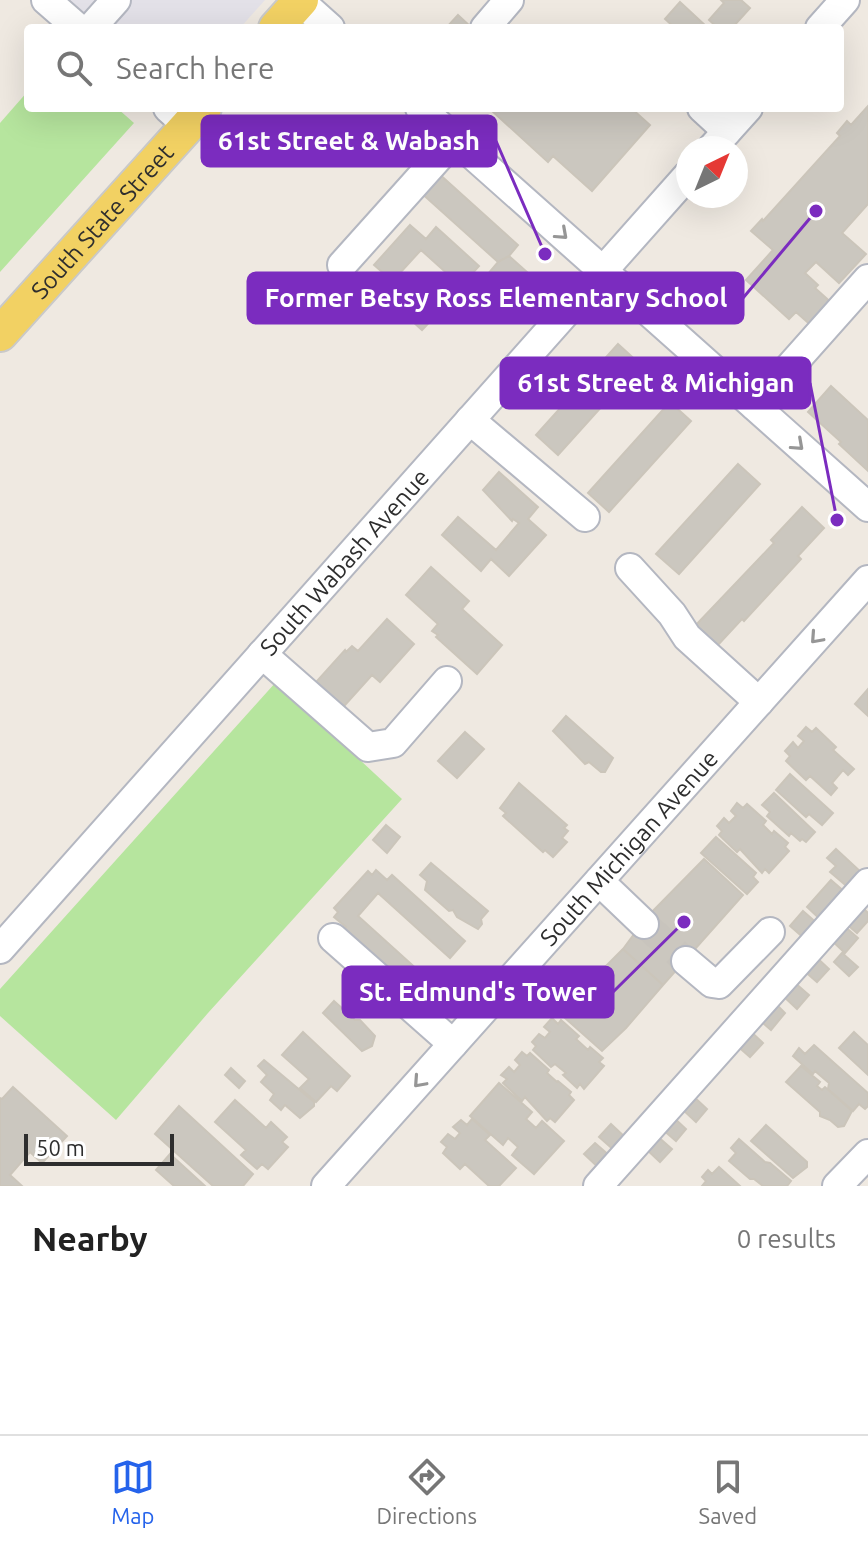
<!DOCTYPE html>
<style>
body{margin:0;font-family:Ubuntu,sans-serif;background:#f6f6f6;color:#222}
.compass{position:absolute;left:676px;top:136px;width:72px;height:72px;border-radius:50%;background:#fff;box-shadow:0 8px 32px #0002;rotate:43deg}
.scale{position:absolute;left:24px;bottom:20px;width:150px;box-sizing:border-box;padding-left:8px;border:4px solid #2e2e2e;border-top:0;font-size:22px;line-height:28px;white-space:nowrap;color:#2e2e2e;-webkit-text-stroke:6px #fff;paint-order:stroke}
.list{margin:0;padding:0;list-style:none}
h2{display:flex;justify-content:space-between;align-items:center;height:104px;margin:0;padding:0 32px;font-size:34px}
h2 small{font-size:26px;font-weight:400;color:#767676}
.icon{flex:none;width:44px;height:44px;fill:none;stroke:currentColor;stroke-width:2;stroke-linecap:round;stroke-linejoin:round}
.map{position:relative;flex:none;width:868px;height:1186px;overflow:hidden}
.search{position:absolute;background:#fff;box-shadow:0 8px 32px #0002;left:24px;right:24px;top:24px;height:88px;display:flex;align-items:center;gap:20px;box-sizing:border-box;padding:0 28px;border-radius:8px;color:#767676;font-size:30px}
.sheet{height:248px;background:#fff}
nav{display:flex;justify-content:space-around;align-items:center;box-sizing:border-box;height:112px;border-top:2px solid #e0e0e0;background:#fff;font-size:22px;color:#767676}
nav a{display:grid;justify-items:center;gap:4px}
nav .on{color:#2563eb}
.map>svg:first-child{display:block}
</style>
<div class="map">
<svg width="868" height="1186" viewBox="0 0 868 1186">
<rect width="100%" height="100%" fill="#efe9e1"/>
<path fill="#e3e1e8" d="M67,0H265L240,28H98Z"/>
<path fill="#b6e59e" d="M28,91V108H117L134,123L0,272V123Z
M276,682L402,799L208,1013L116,1120L0,1016V989Z"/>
<path fill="#cbc7bf" stroke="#cbc5ba" stroke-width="2" d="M721,0H741L750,8L732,28H718L709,20L724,3Z
M680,2L708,28H675L665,19Z
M458,15L472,28H446Z
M868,106V204L842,233L866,254L839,283L816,262L805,273L818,285L815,288L834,305L813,327L796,312L789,319L746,280L773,250L751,231L762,219L763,221L840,136L837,133L847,121L851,125Z
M493,108H631L650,125L592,191L553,156L548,162L491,110Z
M437,172L518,245L509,256L498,262L419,191Z
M410,225L426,239L436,227L479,266L461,286L421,250L399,274L440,311L422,330L379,291L390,279L374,265Z
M509,256L527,272L491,312L471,294L498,262Z
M618,344L640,364L558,455L536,435Z
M831,386L868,420V471L839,444L841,442L808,412Z
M670,402L691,421L609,512L588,493Z
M738,464L760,484L679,574L656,554Z
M499,472L538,507L528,519L546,535L509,576L491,559L481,571L442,535L458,517L496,550L519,523L513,519L512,521L483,490Z
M802,507L824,528L798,556L801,559L744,621L742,619L716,647L694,627L774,543L771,540Z
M431,567L469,601L462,609L502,645L477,674L436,637L438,635L432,631L438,624L406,595Z
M387,619L414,644L380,682L372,675L336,715L309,690L345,650L346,652L352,646L358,651Z
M868,689V716L855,704Z
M566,716L613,758L605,772H601L589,762L585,764L553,731Z
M806,727L812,732L816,728L836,747L833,750L854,769L848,775L843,770L832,783L837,788L831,795L810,776L806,780L786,761L790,756L785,751L793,742L798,748L804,741L798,736Z
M465,732L484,749L457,778L438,761Z
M790,774L833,813L822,825L809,814L806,817L776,790Z
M519,783L567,825L564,828L568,831L562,838L567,842L553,857L545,850L543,852L503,816L506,813L500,808Z
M774,793L815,832L806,842L802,839L800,841L791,833L789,836L767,816L770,812L762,805Z
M737,803L743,808L747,804L766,821L763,825L772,834L774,831L788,843L785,847L789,851L769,873L765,869L762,873L740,849L737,852L719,835L722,831L717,826L724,818L729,823L736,816L731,811Z
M386,825L400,837L387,853L373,840Z
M716,837L756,873L753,877L758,882L747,894L701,853Z
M836,849L862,873L849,888L830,872L836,866L827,858Z
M704,859L743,895L663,985L623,949L646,918Z
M431,863L488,911L481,919L482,924L478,929L457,917L453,910L449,911L425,890L427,881L420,875Z
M376,870L387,880L392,875L465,941L450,958L378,893L358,916L430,981L415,997L342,932L346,927L334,917L338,912L334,908L368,871L372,875Z
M831,880L846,893L821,920L807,907Z
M864,909L868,913V921L857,933L843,921L852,911L858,916Z
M803,911L818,924L805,939L790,926Z
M842,924L858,938L845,953L829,938Z
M623,949L663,985L626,1028L602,1051L564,1017L587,987L589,989L601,975L599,973Z
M842,953L858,967L849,976L834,962Z
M815,956L829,969L817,982L802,969Z
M794,982L809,995L797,1009L782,995Z
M334,1001L355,1020H360L375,1036L372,1046L362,1051L323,1013Z
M773,1001L785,1013L771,1030L757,1018Z
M552,1018L558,1024L561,1020L579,1036L576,1039L588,1050L590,1047L603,1058L599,1062L604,1066L584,1089L580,1084L577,1088L563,1075L566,1073L555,1064L551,1067L533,1050L536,1046L532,1042L539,1034L545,1038L550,1032L544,1027Z
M748,1029L763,1043L750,1057L735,1044Z
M303,1032L350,1076L337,1091L331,1086L316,1102L300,1088L309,1079L282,1055Z
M854,1032L868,1045V1075L839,1048Z
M814,1045L868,1093V1106L865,1109L859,1104L853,1111L828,1089L829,1083L815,1071L813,1074L793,1056L799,1048L805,1054Z
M522,1052L527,1056L530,1053L549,1070L547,1073L557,1082L558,1081L571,1092L569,1095L574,1100L555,1122L550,1118L547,1121L525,1097L522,1101L503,1083L507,1079L501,1075L509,1067L514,1072L520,1065L515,1060Z
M264,1060L314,1102V1106L300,1118L285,1105L281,1110L270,1100L274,1094L261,1082L267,1075L258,1066Z
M801,1066L820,1082L817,1086L822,1090L825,1087L852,1111L844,1126L838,1127L830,1120L820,1116V1112L786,1082Z
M231,1068L245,1081L239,1088L225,1075Z
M499,1083L532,1112L526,1119L536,1128L542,1121L564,1141L534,1174L512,1155L518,1147L508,1138L503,1145L470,1116Z
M13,1087L67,1136L42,1163L30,1152L10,1175L22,1186H0V1098L2,1099Z
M693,1096L707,1109L696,1122L681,1108Z
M235,1100L266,1128L271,1122L287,1137L282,1142L288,1147L268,1169L262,1164L257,1169L241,1155L246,1150L215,1122Z
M179,1106L253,1174L243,1186H213L155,1134Z
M673,1117L686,1129L676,1141L662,1129Z
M472,1119L490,1135L485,1140L516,1168L499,1186H489L465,1164L460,1169L443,1153L447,1147L441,1142L448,1134L455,1139L460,1133L453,1127L461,1120L467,1125Z
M611,1124L626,1138L615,1151L599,1137Z
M766,1125L807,1162V1167L793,1178L751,1141Z
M656,1135L672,1149L660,1162L645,1148Z
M739,1139L765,1162L770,1163L791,1181L787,1186H763L754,1179H750L729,1161L736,1153L731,1148Z
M595,1143L610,1156L599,1168L584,1154Z
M170,1154L205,1186H174L156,1170Z
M719,1167L740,1186H702L706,1181L702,1177L708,1170L712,1174Z"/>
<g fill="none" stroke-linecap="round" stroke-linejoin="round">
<path stroke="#c8c4bd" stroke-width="28" stroke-dasharray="28 14" stroke-linecap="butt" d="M644,924L686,961"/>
<g stroke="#b4b7c1" stroke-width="32">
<g id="minor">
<path d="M46,0L78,28"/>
<path d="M300,1L330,28"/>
<path d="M91,28L116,0"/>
<path d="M485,28L509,0"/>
<path d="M820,28L845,0"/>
<path d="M168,108L188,126"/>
<path d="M420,108L868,507"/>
<path d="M702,108L727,131"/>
<path d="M712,148L748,108"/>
<path d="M342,265L455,139"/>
<path d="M755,406L868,279"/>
<path d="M470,420L585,517"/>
<path d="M630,568L672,614L687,637L759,702"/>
<path d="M262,654L368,747L393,743L447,681"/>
<path d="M599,881L644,924"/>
<path d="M333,938L453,1044"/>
<path id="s1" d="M0,949L688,175"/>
<path d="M686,961L712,983L719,984L770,932"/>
<path id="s2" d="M326,1186L868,580"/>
<path d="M598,1186L868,883"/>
<path d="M837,1186L868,1154"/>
</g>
</g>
<g stroke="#c9c9c9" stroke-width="38">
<g id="major">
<path d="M276,28L301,0"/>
<path id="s3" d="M0,334L204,108"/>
</g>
</g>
<use href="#minor" stroke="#fff" stroke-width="28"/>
<use href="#major" stroke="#f2d163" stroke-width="34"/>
</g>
<defs><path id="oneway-chevron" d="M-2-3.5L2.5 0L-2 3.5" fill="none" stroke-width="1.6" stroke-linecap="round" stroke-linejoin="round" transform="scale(2)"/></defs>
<g stroke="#969696">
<use href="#oneway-chevron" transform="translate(562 234) rotate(42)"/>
<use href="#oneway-chevron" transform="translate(798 445) rotate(42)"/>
<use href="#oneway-chevron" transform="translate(816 638) rotate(132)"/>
<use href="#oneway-chevron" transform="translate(419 1082) rotate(132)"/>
</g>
<g text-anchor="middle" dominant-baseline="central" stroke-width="6" stroke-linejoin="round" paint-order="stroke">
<g font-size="24" fill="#2e2e2e" stroke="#fff">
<text stroke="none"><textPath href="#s3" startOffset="152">South State Street</textPath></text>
<text stroke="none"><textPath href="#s1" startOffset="518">South Wabash Avenue</textPath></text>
<text stroke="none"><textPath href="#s2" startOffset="454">South Michigan Avenue</textPath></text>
</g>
</g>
<path fill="none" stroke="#7b2cbf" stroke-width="3" d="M545 254L496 141M816 211L743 298M837 520L810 383M684 922L613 992"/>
<g fill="#7b2cbf" stroke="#fff" stroke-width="3">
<circle cx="545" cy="254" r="8"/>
<circle cx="816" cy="211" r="8"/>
<circle cx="837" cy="520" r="8"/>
<circle cx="684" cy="922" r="8"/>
</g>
<g fill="#7b2cbf" stroke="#7b2cbf" stroke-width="3">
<rect x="202" y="116" width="294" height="50" rx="8"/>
<rect x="248" y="273" width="495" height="50" rx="8"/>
<rect x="501" y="358" width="309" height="50" rx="8"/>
<rect x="343" y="967" width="270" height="50" rx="8"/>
</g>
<g font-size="26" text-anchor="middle" font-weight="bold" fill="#fff">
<text x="349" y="150">61st Street &amp; Wabash</text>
<text x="496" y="307">Former Betsy Ross Elementary School</text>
<text x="656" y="392">61st Street &amp; Michigan</text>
<text x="478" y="1001">St. Edmund's Tower</text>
</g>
</svg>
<svg class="compass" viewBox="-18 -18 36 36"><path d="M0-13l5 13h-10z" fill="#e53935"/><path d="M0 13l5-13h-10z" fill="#767676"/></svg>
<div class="scale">50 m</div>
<div class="search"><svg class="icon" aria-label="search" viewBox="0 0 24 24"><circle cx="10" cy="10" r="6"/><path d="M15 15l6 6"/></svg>Search here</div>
</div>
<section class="sheet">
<h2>Nearby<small>0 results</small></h2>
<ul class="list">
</ul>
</section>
<nav>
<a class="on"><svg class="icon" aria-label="map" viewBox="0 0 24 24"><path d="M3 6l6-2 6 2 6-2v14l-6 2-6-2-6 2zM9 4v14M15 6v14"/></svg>Map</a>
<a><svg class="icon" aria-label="directions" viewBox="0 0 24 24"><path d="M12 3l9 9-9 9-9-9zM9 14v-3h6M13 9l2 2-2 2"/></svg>Directions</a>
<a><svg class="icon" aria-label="saved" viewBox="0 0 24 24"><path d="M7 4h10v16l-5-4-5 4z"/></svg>Saved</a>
</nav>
